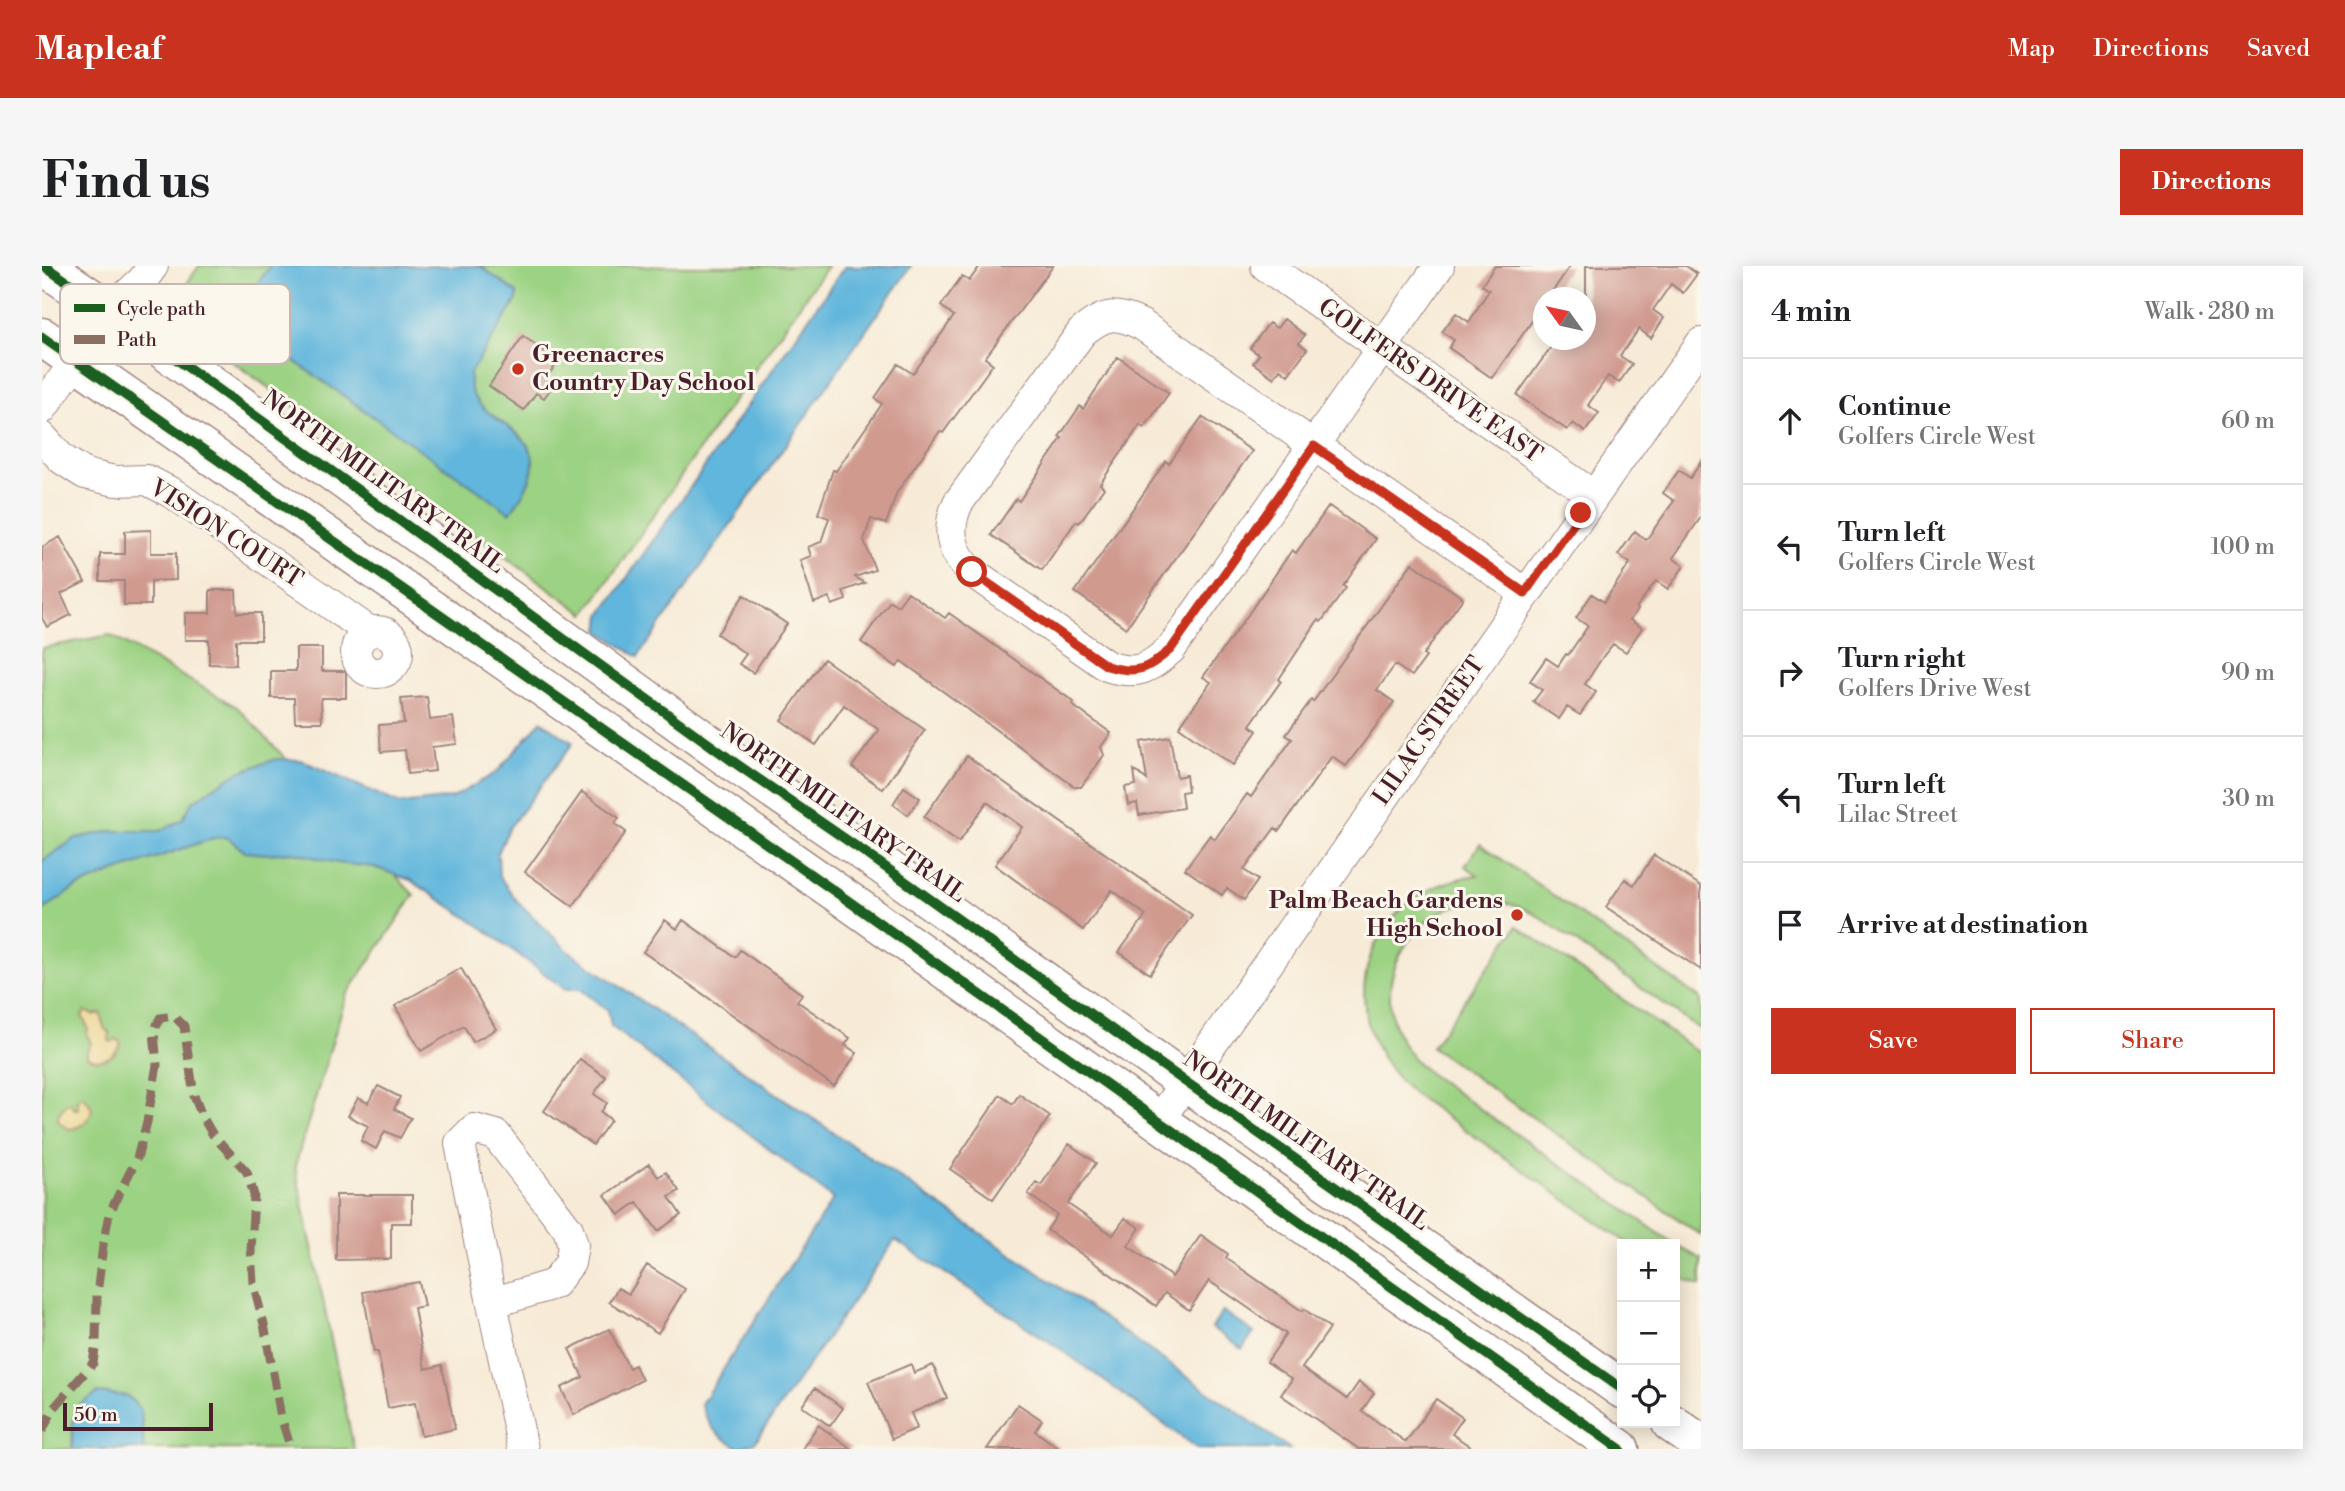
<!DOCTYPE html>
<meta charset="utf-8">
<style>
body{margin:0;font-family:"Libre Bodoni",serif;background:#f6f6f6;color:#202124}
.controls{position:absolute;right:21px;bottom:21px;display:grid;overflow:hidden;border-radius:0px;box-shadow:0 4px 18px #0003}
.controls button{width:63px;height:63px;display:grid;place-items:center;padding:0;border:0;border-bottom:2px solid #e0e0e0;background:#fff;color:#202124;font:35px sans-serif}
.compass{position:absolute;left:1491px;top:21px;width:63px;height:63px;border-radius:50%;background:#fff;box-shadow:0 4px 18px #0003;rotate:303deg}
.scale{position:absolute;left:21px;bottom:18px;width:150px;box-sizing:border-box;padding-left:7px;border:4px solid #4a1f2b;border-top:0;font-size:19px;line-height:24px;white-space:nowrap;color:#4a1f2b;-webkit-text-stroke:5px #fbf7ec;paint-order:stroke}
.stop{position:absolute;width:21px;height:21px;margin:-16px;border:5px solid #c8321e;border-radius:50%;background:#fff}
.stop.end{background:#c8321e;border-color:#fff;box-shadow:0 2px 7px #0008}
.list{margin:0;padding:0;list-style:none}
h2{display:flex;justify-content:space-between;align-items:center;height:91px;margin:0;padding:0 28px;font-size:30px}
h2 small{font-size:23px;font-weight:400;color:#757577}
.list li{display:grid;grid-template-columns:46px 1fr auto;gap:21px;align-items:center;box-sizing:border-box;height:126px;padding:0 28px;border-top:2px solid #e0e0e0}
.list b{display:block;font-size:26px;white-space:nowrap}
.list p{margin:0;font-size:23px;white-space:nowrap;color:#757577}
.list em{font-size:23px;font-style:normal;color:#757577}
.actions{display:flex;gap:14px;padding:21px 28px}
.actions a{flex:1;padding:16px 0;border:2px solid #c8321e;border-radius:0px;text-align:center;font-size:24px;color:#c8321e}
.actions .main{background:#c8321e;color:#fff}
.icon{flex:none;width:38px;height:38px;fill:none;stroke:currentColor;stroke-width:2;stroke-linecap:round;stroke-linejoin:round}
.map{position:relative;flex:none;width:1659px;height:1183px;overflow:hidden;border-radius:0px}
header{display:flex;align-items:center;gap:42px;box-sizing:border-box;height:98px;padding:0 35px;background:#c8321e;color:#fff}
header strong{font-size:33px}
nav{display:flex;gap:38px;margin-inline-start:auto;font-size:24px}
.intro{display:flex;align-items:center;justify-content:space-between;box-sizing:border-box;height:168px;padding:0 42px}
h1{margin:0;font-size:49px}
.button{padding:18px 32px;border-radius:0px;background:#c8321e;color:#fff;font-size:24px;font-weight:700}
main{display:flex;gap:42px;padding:0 42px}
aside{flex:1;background:#fff;border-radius:0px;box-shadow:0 4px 18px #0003}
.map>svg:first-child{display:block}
</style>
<header>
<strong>Mapleaf</strong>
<nav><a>Map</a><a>Directions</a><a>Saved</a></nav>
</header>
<div class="intro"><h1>Find us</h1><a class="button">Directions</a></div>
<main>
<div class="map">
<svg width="1659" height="1183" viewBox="0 0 1659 1183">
<rect width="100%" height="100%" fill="#fbf7ec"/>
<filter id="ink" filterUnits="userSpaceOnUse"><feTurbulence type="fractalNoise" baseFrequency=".0143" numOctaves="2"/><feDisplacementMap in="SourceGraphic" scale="14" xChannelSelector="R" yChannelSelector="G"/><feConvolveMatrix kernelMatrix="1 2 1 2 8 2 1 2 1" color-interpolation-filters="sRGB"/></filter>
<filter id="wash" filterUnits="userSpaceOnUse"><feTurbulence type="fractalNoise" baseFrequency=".00686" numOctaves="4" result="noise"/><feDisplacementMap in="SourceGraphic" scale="28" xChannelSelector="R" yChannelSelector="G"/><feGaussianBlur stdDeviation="1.57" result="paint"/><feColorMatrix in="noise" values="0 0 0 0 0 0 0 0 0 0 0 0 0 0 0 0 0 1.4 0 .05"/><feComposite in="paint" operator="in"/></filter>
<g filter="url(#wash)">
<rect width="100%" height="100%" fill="#f7ebd7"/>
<path fill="#9cd283" stroke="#737857" stroke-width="2" d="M157,0H785L543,348L124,48Z
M68,369L195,441L372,629L304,730L253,900L312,1183H0V382Z
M1438,578L1659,733V764L1498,651C1390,587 1290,729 1388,808L1632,978H1587L1373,829C1283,753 1318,626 1436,609L1423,600Z
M1475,660L1659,788V969L1390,781Z
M1633,979L1659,993V1020L1633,1009Z"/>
<path fill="#eeda9e" stroke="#9c7c64" stroke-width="2" d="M43,745L52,749L59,747L62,762L68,767L67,775L70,776L74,773L78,776L79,778C72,792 60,798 45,791V785L49,778L45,769L46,762L40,750Z
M39,830L43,831C44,834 47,837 49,840C54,852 36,863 27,863L16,855V849L24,838L29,837L32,843H36L35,834Z"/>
<path fill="#60b6dc" stroke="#556a84" stroke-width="2" d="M228,0H438L475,27V34L428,107C420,169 540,153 468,247L198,57V41Z
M803,0H869L596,391L557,365L559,349Z
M499,455L531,477L467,562L456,587L457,610L476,636L526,685L1026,1027L1248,1183H1156L1020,1084L853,974L713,1176L698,1182C676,1171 667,1162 659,1138L791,933L569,760L566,744L538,723H523L441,662L368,614L332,601L295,597L251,586L225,588L203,586L185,571L172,572L72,606L31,623L0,645V595L34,572L70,565H118L140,554L150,536L194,507L234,493L259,494L358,538L410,532L455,506Z
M1181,1045L1212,1067L1200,1083L1170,1062Z
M56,1127L86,1130L99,1145L102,1183H30L31,1154L38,1138Z"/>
<g id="blocks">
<path fill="#d09a8f" d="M938,0H1011L943,92L951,98L901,167L898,165L855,226L844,258L829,253L822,274L833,304L813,311L823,317L801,325L804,334L790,339L787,331L772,337L758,294L769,290L766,281L779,276L787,252L776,248L791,204L794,205L840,138L833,132L856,98L871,108L912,50L899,40L920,10L927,15Z
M1453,0H1528L1506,32H1502V38L1450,112L1407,82L1412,74L1400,66L1414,47L1427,56L1447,24L1440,19Z
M1544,0H1644L1655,8L1641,27L1629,18L1611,44L1622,52L1609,72L1597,63L1578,90L1590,98L1577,117L1566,110L1546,139L1557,147L1543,166L1531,157L1525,164L1475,129L1514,74H1544Z
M1242,53L1263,69L1257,77L1265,83L1246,109L1238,103L1232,112L1211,97L1217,89L1208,82L1227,57L1235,62Z
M481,70L517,95L504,112L512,118L502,132L494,127L482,144L447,120Z
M1076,91L1127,127L1102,162L1098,159L1058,218L1062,222L1037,257L1034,255L1000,304L949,269L974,233L977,235L1020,172L1017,171L1038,140L1041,143Z
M1160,151L1210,185L1084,362L1033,326L1124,195L1127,198Z
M1659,196V251L1631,292L1642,300L1626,323L1614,315L1594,342L1596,343L1588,354L1600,362L1584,386L1571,378L1562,389L1543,418L1554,426L1538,449L1525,441L1517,453L1491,436L1500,424L1488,415L1504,392L1516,400L1524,388L1526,389L1546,360L1534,352L1550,328L1562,336L1588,297L1576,289L1593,265L1604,274L1632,235L1621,227L1637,204L1648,212Z
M1287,240L1334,273L1301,320L1304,322L1279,356L1276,354L1237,413L1239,415L1208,459L1215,465L1191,499L1137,461L1169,416L1161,411L1203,353L1250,284L1254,287Z
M109,264V287H134V314L109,315V339H82V315H58V288H83V265Z
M18,271L43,316L19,328L29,349L5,361L0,352V281Z
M1370,297L1421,332L1381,389L1384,391L1370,410L1353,399L1335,424L1352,436L1304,500L1290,490L1237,565L1233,562L1202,604L1216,614L1202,634L1185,622L1180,629L1143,603L1168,569L1173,573L1205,528L1209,531L1250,473L1244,469L1269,434L1271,436Z
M168,324H194L195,347H219V374H194V399L167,398V374H143V347H168Z
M866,326L903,352L907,347L1032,436L1030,439L1069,467L1059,481L1062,489L1039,521H1033L859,395L855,401L819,376L848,335L856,340Z
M702,329L745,358L711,407L697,398L704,388L675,368Z
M254,382H280V405H304V432H279L280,456H253L252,432H229V405H254Z
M782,393L883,464L841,523L810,501L837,464L802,439L774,479L739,454Z
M385,431L388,454L411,451L415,478L390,481L393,505L366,508L363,484L339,486L337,459L362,457L359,433Z
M1128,471L1135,511L1144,509L1146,525L1139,526L1141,542L1097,549L1095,537L1086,539L1083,521L1094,519L1092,504L1105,514L1099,476Z
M925,490L1150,649L1108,708L1077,686L1104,649L1070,624L1041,664L953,599L980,561L945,536L917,576L882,551Z
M862,521L878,532L866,549L851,538Z
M540,526L577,552L573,558L584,566L531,640L483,606Z
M1612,589L1659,620V704L1564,641L1583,613L1592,619Z
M623,654L635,663L641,654L693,691L698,684L760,728L755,735L808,772L803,779L815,787L792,820L601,686Z
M419,702L454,763L431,776L422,760L379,785L353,740Z
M538,793L564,811L552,828L565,837L559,846L569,854L551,879L502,845Z
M336,820L358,831L352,843L369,852L358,872L343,865L334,883L319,875L326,860L306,850L316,832L326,837Z
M977,828L1008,850L951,933L908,903L958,829L971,838Z
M1027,878L1054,897L1026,938L1071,969L1083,952L1098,962L1086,980L1130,1011L1159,969L1186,988L1184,992L1260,1045L1262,1043L1288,1062L1260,1102L1305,1133L1317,1116L1332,1127L1320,1145L1364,1176L1394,1133L1421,1152L1410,1168L1432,1183H1317L1239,1129L1250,1113L1225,1096L1244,1068L1167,1015L1147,1044L1123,1027L1114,1040L1005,964L1015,949L986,928L994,916L999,919Z
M607,898L616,911L624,906L637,925L627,931L639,949L616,965L595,936L577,949L563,929Z
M294,929H370V957H349V993L294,994Z
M605,999L643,1023L616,1067L567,1036L576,1022L587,1028Z
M377,1016L382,1040L372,1042L383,1103L400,1099L413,1163L379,1170L373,1137L346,1142L336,1086H332L321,1026Z
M567,1063L587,1102L593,1099L600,1114L532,1149L519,1122L541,1111L527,1083Z
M869,1098L872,1107L891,1099L905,1132L869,1147L875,1162L850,1173L826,1116Z
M773,1122L801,1142L788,1160L760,1140Z
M976,1138L1000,1154L993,1165L1018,1183H945Z
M776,1159L810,1183H760Z"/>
</g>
</g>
<g filter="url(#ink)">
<use href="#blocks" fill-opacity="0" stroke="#a08581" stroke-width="2"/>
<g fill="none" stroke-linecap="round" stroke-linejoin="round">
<g stroke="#a08581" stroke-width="32">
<path id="minor" d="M1224,0L1552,230
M1397,0C1308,128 1218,256 1129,383C1106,403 1095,410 1065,400L930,306C908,286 904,263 916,237L1040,66C1063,47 1073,46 1100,59L1483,327
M0,143L68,45L100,15L111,0
M0,171L20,193L43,208L73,215L105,214L132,228L328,366
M314 386a21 21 0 1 1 42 0a21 21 0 1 1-42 0Z
M1117,854L1659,77
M450,1037L512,1018L528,997L531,979L526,963L454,869L432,863L418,877C437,979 459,1081 481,1183"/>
</g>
<g stroke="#a08581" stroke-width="41">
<path id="major" d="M2,0L68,45L696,499L825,588L1097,783L1580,1123
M0,71L798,629L1578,1183
M1629,1157L1659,1178"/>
</g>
<use href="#minor" stroke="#fff" stroke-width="30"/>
<use href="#major" stroke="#fff" stroke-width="38"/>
<path stroke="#8d6e63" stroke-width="9" stroke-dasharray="18 9" stroke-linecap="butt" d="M0,1165L12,1142L51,1097L54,1076L55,1029L61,979L67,948L95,892L105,856L115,799L112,766L118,752L132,750L142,760L152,830L161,852L171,869L205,906L212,929L209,985L211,1017L222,1058L239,1151L249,1183"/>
<g stroke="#fbf7ec" stroke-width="15">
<path id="cycleway" d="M2,0L68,45L696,499L825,588L1097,783L1580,1123
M0,71L798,629L1578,1183"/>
</g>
<use href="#cycleway" stroke="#1b5e20" stroke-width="10"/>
</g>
</g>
<g fill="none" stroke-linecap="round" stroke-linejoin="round" filter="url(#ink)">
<path stroke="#c8321e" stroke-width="9" d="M930,306L1065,400C1095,409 1106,403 1129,383L1272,180L1483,327L1539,247"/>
</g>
<g fill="#c8321e" stroke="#fbf7ec" stroke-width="2.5">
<circle cx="476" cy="103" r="7"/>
<circle cx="1475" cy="649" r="7"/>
</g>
<g text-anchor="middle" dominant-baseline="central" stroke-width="6" stroke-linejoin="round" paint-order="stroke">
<g font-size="24" font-weight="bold" fill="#4a1f2b" stroke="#fbf7ec" text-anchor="start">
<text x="490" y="89">Greenacres<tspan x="490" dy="28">Country Day School</tspan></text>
<text x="1461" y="635" text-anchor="end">Palm Beach Gardens<tspan x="1461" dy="28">High School</tspan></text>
</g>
<g font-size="24" fill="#4a1f2b" stroke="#fbf7ec">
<text transform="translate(1388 115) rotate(35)">GOLFERS DRIVE EAST</text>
<text transform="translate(341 216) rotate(36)">NORTH MILITARY TRAIL</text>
<text transform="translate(184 268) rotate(33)">VISION COURT</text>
<text transform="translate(1387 465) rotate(-55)">LILAC STREET</text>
<text transform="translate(801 547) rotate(35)">NORTH MILITARY TRAIL</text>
<text transform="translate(1264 875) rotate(35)">NORTH MILITARY TRAIL</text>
</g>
</g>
<rect x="18" y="18" width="230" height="80" rx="10" fill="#fbf7ec" stroke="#c6b6b2" stroke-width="2"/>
<rect x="32" y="38" width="31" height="8" fill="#1b5e20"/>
<rect x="32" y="69" width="31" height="9" fill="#8d6e63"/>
<g font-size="19" fill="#4a1f2b">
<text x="75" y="49">Cycle path</text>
<text x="75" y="80">Path</text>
</g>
</svg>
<div class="controls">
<button>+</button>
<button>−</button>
<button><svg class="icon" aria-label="locate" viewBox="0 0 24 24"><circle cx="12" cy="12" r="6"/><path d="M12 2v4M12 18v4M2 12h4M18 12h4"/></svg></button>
</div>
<svg class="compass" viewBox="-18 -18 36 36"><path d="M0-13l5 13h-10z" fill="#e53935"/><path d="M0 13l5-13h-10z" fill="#757577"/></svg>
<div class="scale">50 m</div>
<div class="stop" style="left:930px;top:306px"></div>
<div class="stop end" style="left:1539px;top:247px"></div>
</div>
<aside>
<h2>4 min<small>Walk · 280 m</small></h2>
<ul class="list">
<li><svg class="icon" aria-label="ahead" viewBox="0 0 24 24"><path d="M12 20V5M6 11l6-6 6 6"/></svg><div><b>Continue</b><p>Golfers Circle West</p></div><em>60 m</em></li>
<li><svg class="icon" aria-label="left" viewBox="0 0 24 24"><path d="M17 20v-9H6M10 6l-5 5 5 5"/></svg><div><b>Turn left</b><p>Golfers Circle West</p></div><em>100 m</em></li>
<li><svg class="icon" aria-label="right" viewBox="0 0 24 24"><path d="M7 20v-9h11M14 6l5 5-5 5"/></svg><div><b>Turn right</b><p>Golfers Drive West</p></div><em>90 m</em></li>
<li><svg class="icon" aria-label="left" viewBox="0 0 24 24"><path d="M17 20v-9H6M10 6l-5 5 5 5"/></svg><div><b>Turn left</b><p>Lilac Street</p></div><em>30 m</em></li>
<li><svg class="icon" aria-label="arrive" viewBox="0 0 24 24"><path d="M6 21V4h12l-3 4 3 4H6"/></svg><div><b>Arrive at destination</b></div></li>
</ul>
<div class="actions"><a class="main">Save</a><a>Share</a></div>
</aside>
</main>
